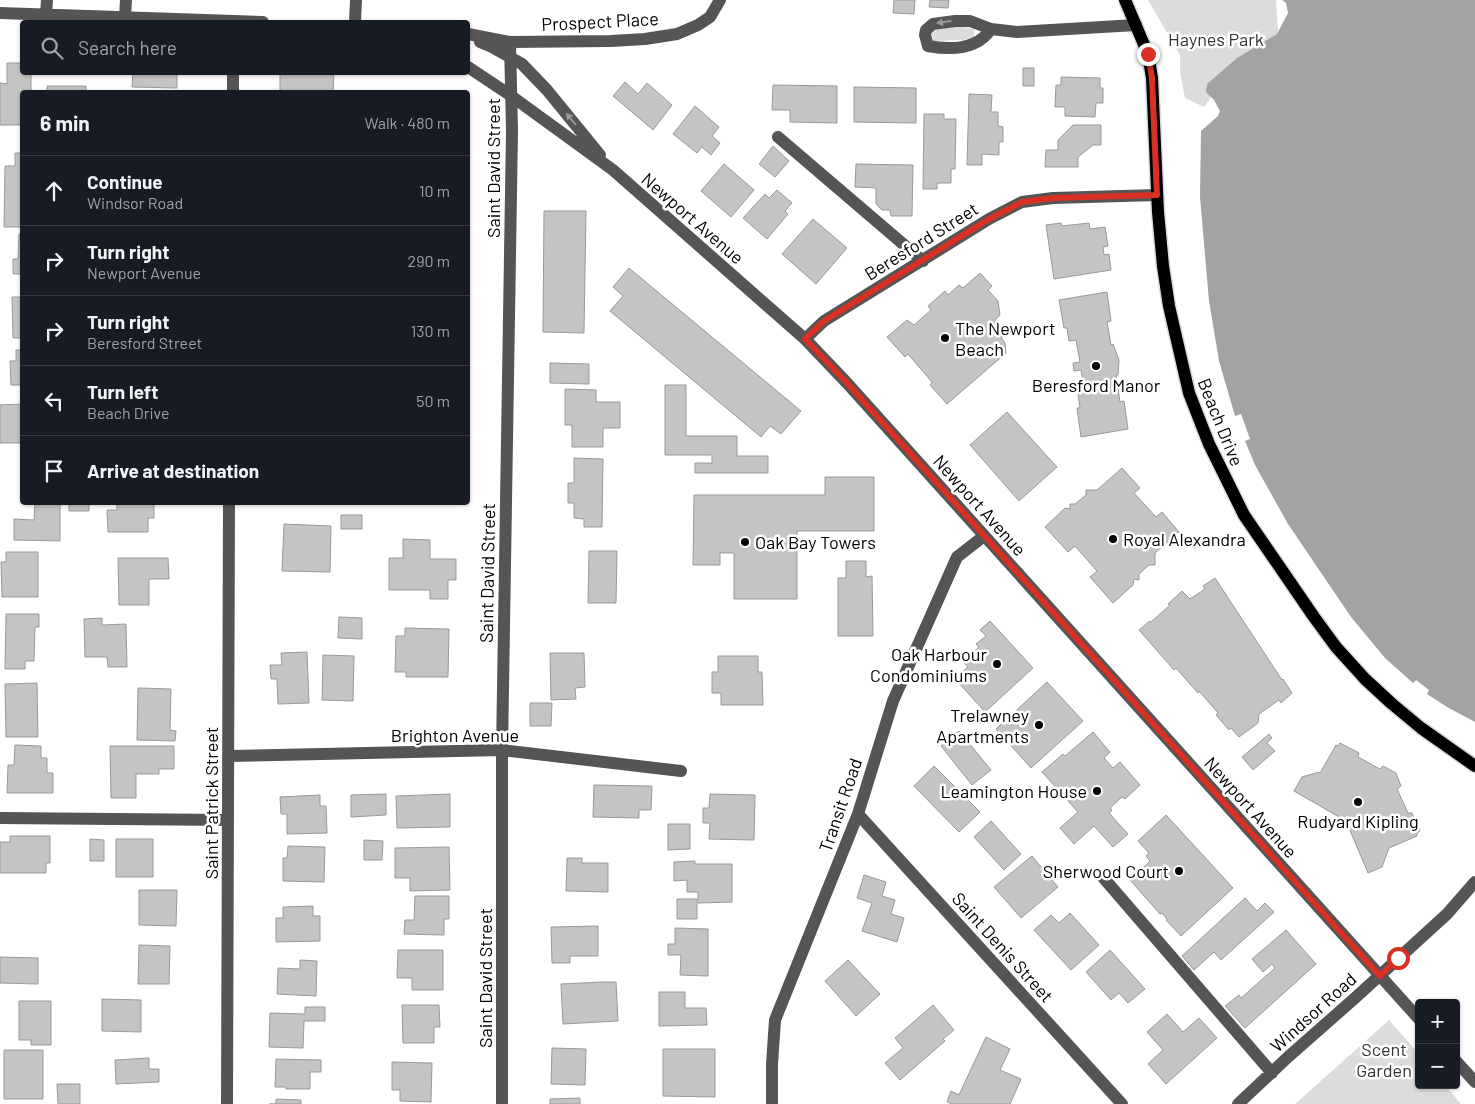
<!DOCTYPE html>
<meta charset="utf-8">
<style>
body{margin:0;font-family:Barlow,sans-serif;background:#20242c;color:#f1f3f6}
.controls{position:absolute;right:15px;bottom:15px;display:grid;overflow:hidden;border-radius:5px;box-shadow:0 1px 4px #0004}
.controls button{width:45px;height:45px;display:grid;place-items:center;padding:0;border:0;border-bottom:1px solid #363941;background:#171b24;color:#f1f3f6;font:25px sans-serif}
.stop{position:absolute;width:15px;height:15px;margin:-11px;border:4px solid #d93025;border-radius:50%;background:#fff}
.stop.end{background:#d93025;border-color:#fff;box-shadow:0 1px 5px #0008}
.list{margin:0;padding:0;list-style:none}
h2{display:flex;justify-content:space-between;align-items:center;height:65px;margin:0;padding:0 20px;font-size:21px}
h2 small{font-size:16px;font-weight:400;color:#9ea1a6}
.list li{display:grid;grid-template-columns:32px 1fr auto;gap:15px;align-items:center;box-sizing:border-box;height:70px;padding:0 20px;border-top:1px solid #363941}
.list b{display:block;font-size:19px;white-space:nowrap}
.list p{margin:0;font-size:16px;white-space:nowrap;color:#9ea1a6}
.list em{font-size:16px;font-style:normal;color:#9ea1a6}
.icon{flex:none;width:28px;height:28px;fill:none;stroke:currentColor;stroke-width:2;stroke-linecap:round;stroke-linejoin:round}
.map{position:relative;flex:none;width:1475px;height:1104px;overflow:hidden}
.search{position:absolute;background:#171b24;box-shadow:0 1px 4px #0004;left:20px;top:20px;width:450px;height:55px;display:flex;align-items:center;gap:12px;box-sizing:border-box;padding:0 18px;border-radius:5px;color:#9ea1a6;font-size:19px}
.panel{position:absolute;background:#171b24;box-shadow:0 1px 4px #0004;left:20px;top:90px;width:450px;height:415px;border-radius:5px}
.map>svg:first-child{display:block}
</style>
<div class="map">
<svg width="1475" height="1104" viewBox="0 0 1475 1104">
<rect width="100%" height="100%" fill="#fff"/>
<path fill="#dcdcdc" d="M1148,0H1276L1279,43L1217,89L1204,107L1185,98L1180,72V55Z
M959,26L974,29V37L963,40L933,41L932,33L943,27Z
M1389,1020L1419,1054V1085H1445L1461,1104H1295Z"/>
<path fill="#a3a3a3" d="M1282,0H1475V722L1447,707L1427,694L1429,690L1416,680L1413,683L1385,658L1351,617L1288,524L1255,465L1245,441L1250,439L1241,414L1235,416L1219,361L1209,301L1200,197L1201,131L1218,116L1220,111L1214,100L1206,92L1207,84L1237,58L1277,34L1288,13L1286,3Z"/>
<path fill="#c4c4c4" stroke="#999" d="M894,0H915L914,14L893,13Z
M930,0H949L948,8L929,7Z
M7,63H22V72H31V92H22V125H0V83L7,84Z
M1023,68H1034V86H1023Z
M133,72H177V88L132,87Z
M280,72H334L333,92H280Z
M1061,77L1100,78V88H1103V103H1096L1095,117L1065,116V107H1055L1056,85H1061Z
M625,82L638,94L647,83L672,105L653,130L613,96Z
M773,85L837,86V123L790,122V110H772Z
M47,86H86V92H47Z
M854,87L916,88V123L854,122Z
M969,94L992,95L991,112H998V126L1003,127V142H999V155L982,154V165H967Z
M695,106L719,127L712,136L720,143L711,155L702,147L697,153L673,134Z
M924,114H944V119H956L955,169H951V183H937V189H923Z
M1073,125H1101V145H1093L1078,157V167H1045L1046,150H1058V140Z
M773,146L789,161L775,177L759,164Z
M15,153H22V227H4L5,166H15Z
M724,164L754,190L731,217L701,191Z
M856,164L913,165L912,216H891L890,210H882L876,204V188L855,187Z
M777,190L792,203L785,211L788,214L767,239L743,218L765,194L769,198Z
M544,211H586L584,333L543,332Z
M813,219L847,248L816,284L782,254Z
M1061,223L1062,226L1089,223L1090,229L1105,227L1108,246L1103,247L1104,255L1109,254L1111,270L1054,279L1046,225Z
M19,234H22V274H13V259H18Z
M629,268L801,411L781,434L770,426L761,437L610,311L623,296L613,287Z
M980,273L992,286L988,290L998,301L1000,315L995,320L1000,326L1002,339L1005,343L1006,353L947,404L930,385L932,382L908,354L905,357L887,337L907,320L914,325L931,310L928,306L945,291L948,295L959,285L963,288Z
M1107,292L1111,321L1107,322L1111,345L1113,344L1119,360L1118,375H1116L1120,402L1124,401L1128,429L1081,437L1077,408H1080L1078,394L1085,393L1081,370L1074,371L1073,363L1080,362L1076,340L1069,341L1067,328H1064L1059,300Z
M12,297H22V338H13Z
M16,350H22V385H11L10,361H16Z
M550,363L589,364V384L550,383Z
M665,385H686V436H737V456H768V473H695V463H712V455H665Z
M565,389L596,390V402H620V428H603V447H572V425H565Z
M22,404V443H0V405Z
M1007,412L1057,467L1019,501L970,445Z
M574,458L603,459L602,527H584V519L574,518V503H568V483H574Z
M1122,468L1140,488L1134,493L1156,517L1162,512L1179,532L1155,553V565H1149L1139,574V580L1134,579L1133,585L1113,603L1090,577L1097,571L1075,546L1068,552L1045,527L1065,508L1070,509V504H1075L1086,495V490H1097Z
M825,477H874V531H797V599H734V553H720V565H693L694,495H825Z
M35,502H60V541L14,540V519L34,520Z
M69,502H89V511H69Z
M117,502H154V518H148V532H108L107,510H117Z
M341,515H362V529H341Z
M284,524L331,526L330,572L282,571Z
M403,539L430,540V559H456V580H448V599H430V590H389V558H403Z
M589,551H617L616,603H588Z
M6,552H38V597H2L1,562H6Z
M118,558H168L169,579H149V605H119Z
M846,561H866V577L872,576L873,636H838V578H846Z
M1215,578L1282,680L1283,679L1292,693L1281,703L1279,700L1259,714L1258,723L1239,737L1231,728L1229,730L1216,715L1218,713L1199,691L1198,693L1176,668L1174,670L1139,630L1150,621L1151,622L1170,605L1168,604L1182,591L1190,599L1205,589L1203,586Z
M6,614H39V627H35L34,661H25V669H5Z
M339,617L362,618V639L338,638Z
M102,618V625L126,624L127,667H108L107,657H85L84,619Z
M990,621L1033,668L985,712L957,681L965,674L963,671L968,667L963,662L979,647L976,644L986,636L980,630Z
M405,628L449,629L448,677H406V672H395L396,636H405Z
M307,652L309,703L278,704L277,679H271L270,665H282L281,653Z
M550,653H584L585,687L575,688L576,699L551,700Z
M323,655L354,656L353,701L322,700Z
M718,656H758V672H762L763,705H721V693H712V672H718Z
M1047,682L1083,721L1031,768L996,729Z
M37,683L38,737H6L5,684Z
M138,688L171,689L170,730L176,731L175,741L137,740Z
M530,703H552L551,726H530Z
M959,731L991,770L972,785L941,746Z
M1093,732L1110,752L1104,758L1113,768L1120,762L1140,785L1125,799L1122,797L1110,808L1112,810L1109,813L1128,834L1113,847L1094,826L1074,844L1060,828L1078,812L1042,772L1063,754L1065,756Z
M1269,734L1272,738L1267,743L1275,751L1253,770L1242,757Z
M1340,743L1359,753L1358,757L1380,769L1383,766L1396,773L1401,786L1397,789L1408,813H1412L1420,831L1417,833V836L1389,848L1382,867L1368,873L1346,821L1294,791L1302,777L1319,772L1320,773L1336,745L1338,746Z
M15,745L41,746V758H47V773H53V793H7L8,765H14Z
M110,746H174V769H159V774H136V798H111Z
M934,766L980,812L959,832L914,786Z
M594,785L652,786L651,810H639V818L593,817Z
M386,794V815L351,817V795Z
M450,794V827L397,828L396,796Z
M710,794L755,795L754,840L709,839L710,823H703V808H709Z
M320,795V806H326L327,833L287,834V814H281L280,797Z
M1166,815L1233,888L1181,936L1166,920L1167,919L1162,913L1160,914L1130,880L1150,861L1146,856L1149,853L1138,841Z
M991,821L1021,854L1004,870L974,837Z
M668,824H690V849L668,850Z
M10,836H50V863H46V873H0V842H10Z
M90,839L104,840V861H90Z
M116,839H153V877H116Z
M364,840L383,841L382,860H364Z
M288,846L325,847L324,882L283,881V858H287Z
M449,847L450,890L410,891V878H395V848Z
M1032,856L1058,887L1021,918L994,887Z
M567,858H582V863H608V892L566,891Z
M695,861V864H732V902L698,903V892H687V880L674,881V862Z
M864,875L886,882L882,896L895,900L891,914L904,918L897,942L862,931L872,903L857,898Z
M139,890H177L176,926L139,925Z
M415,896H449V919H444V935L404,934L405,920H414Z
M1245,898L1257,911L1265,903L1274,912L1221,960L1214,952L1194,970L1182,956Z
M677,899H697V919H677Z
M313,906V916H320V941L276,942V918H283V907Z
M1070,913L1099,945L1071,970L1034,930L1051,915L1059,923Z
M598,926V956H570V963H552L551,927Z
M675,928L708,929V976L680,975L681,955H668V944H675Z
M1286,930L1316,964L1245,1028L1225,1006L1239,995L1241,998L1275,968L1272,964L1263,972L1252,959Z
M139,945L170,946L169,984H138Z
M398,950H443V990H412V978H397Z
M1110,950L1145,989L1128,1003L1119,993L1111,1000L1086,972Z
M0,957L38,958V984L0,983Z
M300,960L317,961L316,996L277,994L278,968L300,969Z
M848,960L880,994L856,1016L825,981Z
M603,982H616L618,1021L563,1024L561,984Z
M659,992H685V1008H706L707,1025L659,1026Z
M102,999L141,1000V1032L102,1031Z
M19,1001H51V1045H31V1040H19Z
M402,1005H439L440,1027H434V1043H403Z
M933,1005L954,1030L943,1039L945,1041L900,1080L885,1063L903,1048L895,1038Z
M305,1007H325V1021H304L303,1048L269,1047L270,1013L305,1014Z
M1167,1014L1183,1032L1199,1018L1217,1038L1166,1084L1148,1064L1163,1050L1147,1032Z
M986,1037L1010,1049L1000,1070L1021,1079L1010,1104H952L947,1102L951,1091L959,1095Z
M552,1048L586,1049L585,1085L551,1084Z
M663,1049H715V1097L663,1096Z
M4,1050H43V1099H4Z
M149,1058V1069H159V1082L116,1084L115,1060Z
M276,1059L321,1060V1072H310V1089H286V1087H275Z
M392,1062L432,1063L431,1102L400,1101V1090H392Z
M57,1084H80V1104H58Z
M580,1098V1104H550V1099Z
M276,1099L301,1100V1104H269H276Z"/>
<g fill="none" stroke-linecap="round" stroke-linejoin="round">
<g stroke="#dbdbdb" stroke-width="15">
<path id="major" d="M1125,0L1148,54L1152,78L1158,212L1163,266L1169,306L1189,393L1209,444L1244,515L1314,617L1336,647L1365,679L1391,703L1421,728L1475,766"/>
</g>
<path stroke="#555" stroke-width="12" d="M0,13L263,22
M46,15L47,0
M125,17L126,0
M355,22L356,0
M991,29C977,50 950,50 928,46L925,35L926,30L933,24L955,21H970L991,29L1017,32L1136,25
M468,34L510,42L611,41L645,39L677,34L698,25L710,17L720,0
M480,42L492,47L522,64L547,90L600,155
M468,67L510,95L613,170L805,339L847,383L1419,1019
M233,92V72
M778,137L923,261
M805,339L824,321L989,219L1022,202L1053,198L1157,195
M229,756L502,750L681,771
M858,814L1122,1104
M0,818L228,820
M1101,875L1272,1073
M1456,1061L1475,1082
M227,1104L229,502
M502,1104V750L512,131L510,42
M772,1104V1064L775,1020L858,814L893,701L957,557L984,536
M1238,1104L1288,1057L1355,998L1447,914L1475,882"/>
<use href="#major" stroke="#000" stroke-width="12"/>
</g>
<defs><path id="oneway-solid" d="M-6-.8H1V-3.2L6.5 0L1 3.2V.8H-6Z" transform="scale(1.25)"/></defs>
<g fill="#999">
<use href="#oneway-solid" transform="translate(944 22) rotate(171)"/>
<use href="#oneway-solid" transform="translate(571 119) rotate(-129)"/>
</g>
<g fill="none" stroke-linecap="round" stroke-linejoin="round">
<path stroke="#d93025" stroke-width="6" d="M1148,54L1152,78L1157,195L1053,198L1022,202L989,219L824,321L805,339L847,383L1380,976L1398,958"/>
</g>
<g fill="#000" stroke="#fff" stroke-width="2">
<circle cx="945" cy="338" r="5"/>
<circle cx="1096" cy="366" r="5"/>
<circle cx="1113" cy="539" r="5"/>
<circle cx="745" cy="542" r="5"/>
<circle cx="997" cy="664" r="5"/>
<circle cx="1039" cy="725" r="5"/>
<circle cx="1097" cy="791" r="5"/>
<circle cx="1358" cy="802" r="5"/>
<circle cx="1179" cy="871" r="5"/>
</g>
<g text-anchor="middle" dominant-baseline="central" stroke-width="5" stroke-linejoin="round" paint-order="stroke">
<g font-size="18" fill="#000" stroke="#fff">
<text transform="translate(600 21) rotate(-3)">Prospect Place</text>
<text transform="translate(493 168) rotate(-90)">Saint David Street</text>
<text transform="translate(693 218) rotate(41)">Newport Avenue</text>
<text transform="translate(921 241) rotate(-32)">Beresford Street</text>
<text transform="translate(1221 422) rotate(68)">Beach Drive</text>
<text transform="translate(980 505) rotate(48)">Newport Avenue</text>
<text transform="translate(487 573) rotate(-89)">Saint David Street</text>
<text x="455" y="735">Brighton Avenue</text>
<text transform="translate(211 803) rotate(-90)">Saint Patrick Street</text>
<text transform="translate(840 805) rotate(-71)">Transit Road</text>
<text transform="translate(1251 807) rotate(48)">Newport Avenue</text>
<text transform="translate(1003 947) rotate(48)">Saint Denis Street</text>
<text transform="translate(485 978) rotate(-90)">Saint David Street</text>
<text transform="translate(1313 1012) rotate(-42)">Windsor Road</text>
</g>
<g font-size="18" fill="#333" stroke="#fff">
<text x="1216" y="39">Haynes Park</text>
<text x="1384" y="1049">Scent<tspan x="1384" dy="21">Garden</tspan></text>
</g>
<g font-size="18" fill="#000" stroke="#fff" text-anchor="end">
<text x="955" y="328" text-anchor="start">The Newport<tspan x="955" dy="21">Beach</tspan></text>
<text x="1096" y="385" text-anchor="middle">Beresford Manor</text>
<text x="1123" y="539" text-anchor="start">Royal Alexandra</text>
<text x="755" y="542" text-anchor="start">Oak Bay Towers</text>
<text x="987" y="654">Oak Harbour<tspan x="987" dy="21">Condominiums</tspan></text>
<text x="1029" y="715">Trelawney<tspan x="1029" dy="21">Apartments</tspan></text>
<text x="1087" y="791">Leamington House</text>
<text x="1358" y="821" text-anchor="middle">Rudyard Kipling</text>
<text x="1169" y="871">Sherwood Court</text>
</g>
</g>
</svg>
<div class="controls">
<button>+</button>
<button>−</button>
</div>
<div class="stop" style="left:1398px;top:958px"></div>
<div class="stop end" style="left:1148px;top:54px"></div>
<div class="search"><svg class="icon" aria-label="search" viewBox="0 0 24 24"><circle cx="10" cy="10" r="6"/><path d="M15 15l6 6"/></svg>Search here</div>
<section class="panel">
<h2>6 min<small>Walk · 480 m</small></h2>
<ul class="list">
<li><svg class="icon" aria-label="ahead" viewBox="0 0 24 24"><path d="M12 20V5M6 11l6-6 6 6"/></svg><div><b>Continue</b><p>Windsor Road</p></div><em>10 m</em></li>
<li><svg class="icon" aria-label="right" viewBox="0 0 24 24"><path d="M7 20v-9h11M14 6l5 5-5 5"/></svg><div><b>Turn right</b><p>Newport Avenue</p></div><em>290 m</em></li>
<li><svg class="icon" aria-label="right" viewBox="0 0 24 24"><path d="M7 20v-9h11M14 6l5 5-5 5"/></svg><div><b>Turn right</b><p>Beresford Street</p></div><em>130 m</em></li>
<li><svg class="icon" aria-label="left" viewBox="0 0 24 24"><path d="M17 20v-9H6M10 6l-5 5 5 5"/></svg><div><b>Turn left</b><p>Beach Drive</p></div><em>50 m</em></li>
<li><svg class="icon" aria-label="arrive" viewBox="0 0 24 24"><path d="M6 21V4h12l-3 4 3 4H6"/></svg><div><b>Arrive at destination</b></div></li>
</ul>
</section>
</div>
